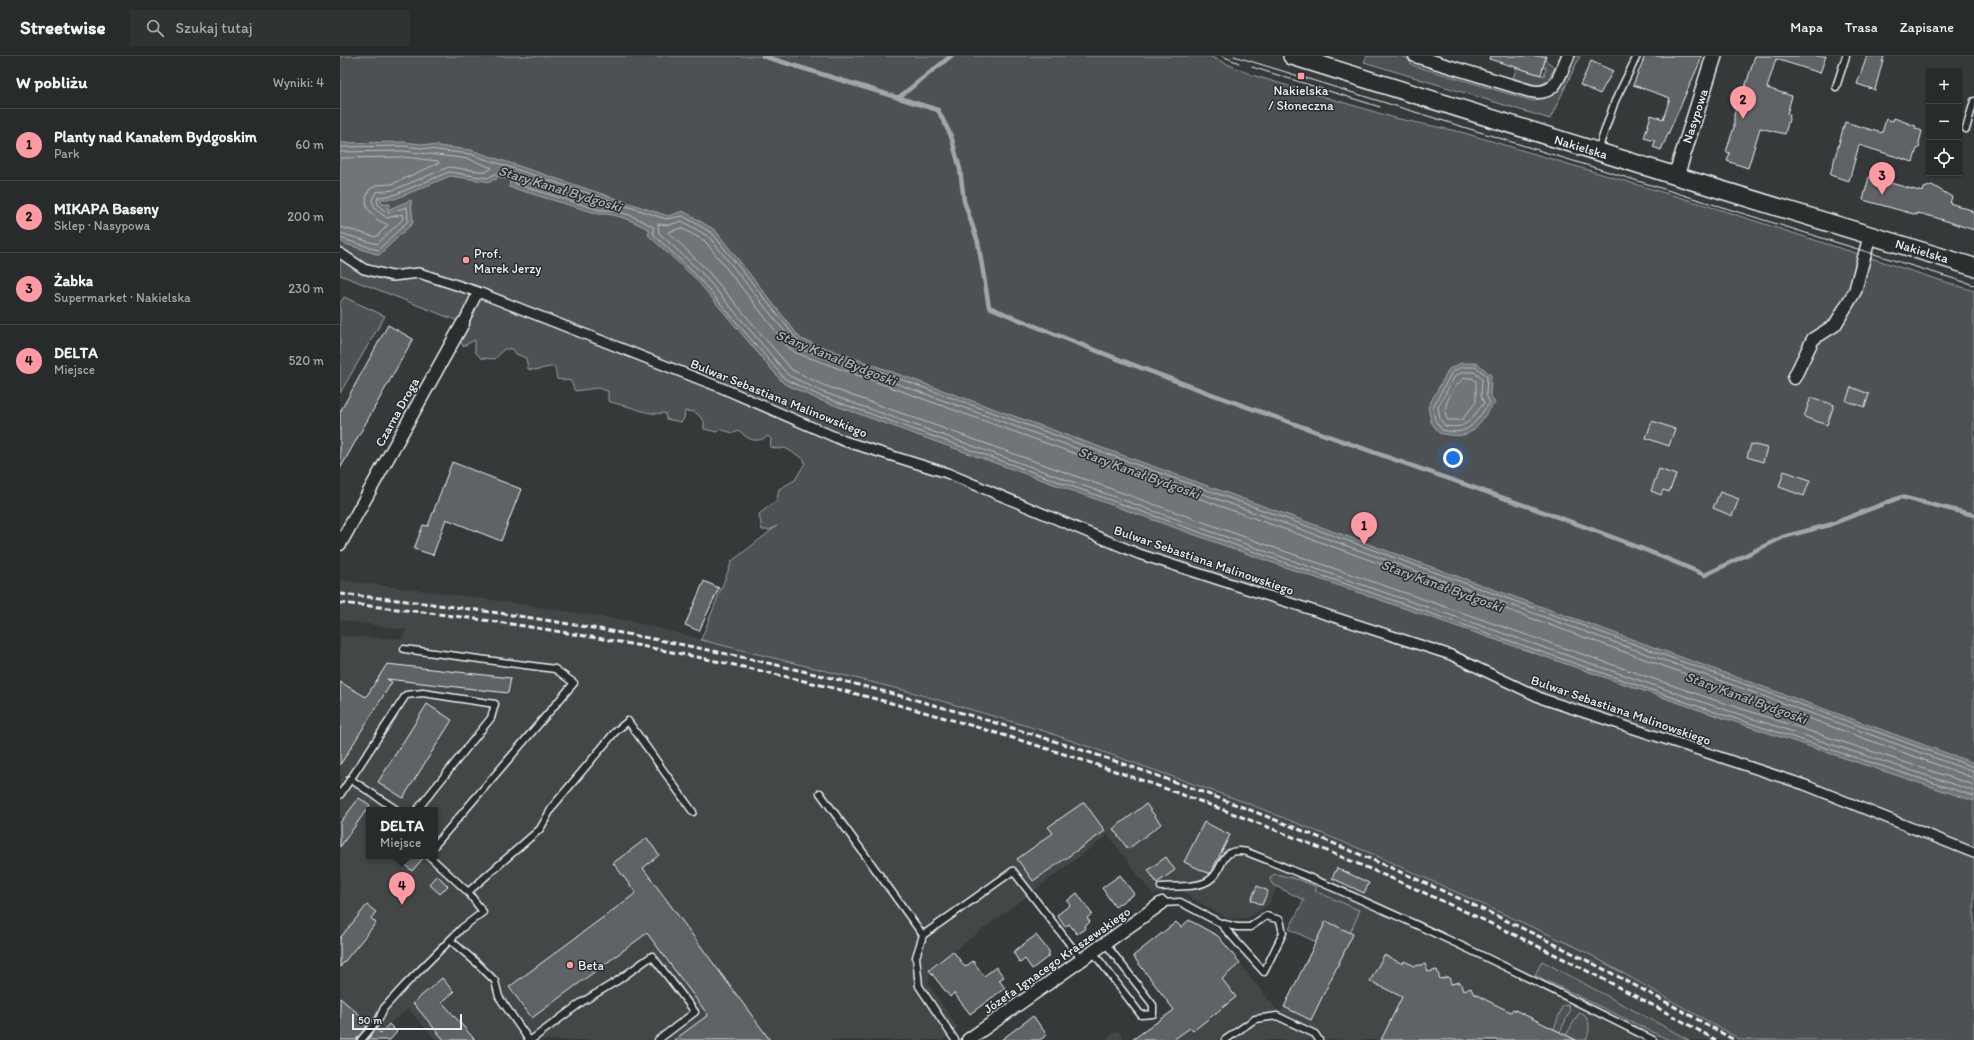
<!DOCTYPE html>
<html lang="pl">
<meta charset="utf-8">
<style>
body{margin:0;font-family:Itim,sans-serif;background:#303334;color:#f1f3f6}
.controls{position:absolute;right:12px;top:12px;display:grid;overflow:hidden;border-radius:0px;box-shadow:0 1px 3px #0004}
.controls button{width:36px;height:36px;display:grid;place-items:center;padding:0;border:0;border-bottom:1px solid #444748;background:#282b2c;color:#f1f3f6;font:20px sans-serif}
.scale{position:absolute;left:12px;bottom:10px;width:110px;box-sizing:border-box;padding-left:4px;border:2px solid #e8f1f8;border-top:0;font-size:11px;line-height:14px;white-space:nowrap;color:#e8f1f8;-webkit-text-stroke:3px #2a2d2e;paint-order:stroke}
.you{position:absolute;left:1113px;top:402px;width:14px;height:14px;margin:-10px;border:3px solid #fff;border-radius:50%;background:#1a73e8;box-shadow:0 0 0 6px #1a73e833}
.badge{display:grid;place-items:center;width:26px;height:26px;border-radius:50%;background:#ff9aa2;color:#111;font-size:13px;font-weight:700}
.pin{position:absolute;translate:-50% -33px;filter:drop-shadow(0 1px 2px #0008)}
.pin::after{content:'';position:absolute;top:21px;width:14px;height:12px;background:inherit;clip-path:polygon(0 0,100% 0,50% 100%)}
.popup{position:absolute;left:26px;top:751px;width:72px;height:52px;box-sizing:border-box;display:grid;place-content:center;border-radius:0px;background:#282b2c;filter:drop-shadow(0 1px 3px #0005);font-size:13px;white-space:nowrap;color:#a5a7a9}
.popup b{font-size:15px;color:#f1f3f6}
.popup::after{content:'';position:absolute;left:50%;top:100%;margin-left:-8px;border:8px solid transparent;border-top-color:#282b2c}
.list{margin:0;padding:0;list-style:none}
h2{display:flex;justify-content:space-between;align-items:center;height:52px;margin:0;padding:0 16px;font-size:17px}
h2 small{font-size:13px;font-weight:400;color:#a5a7a9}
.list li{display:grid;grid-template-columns:26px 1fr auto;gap:12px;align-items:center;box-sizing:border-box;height:72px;padding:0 16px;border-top:1px solid #444748}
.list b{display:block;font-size:15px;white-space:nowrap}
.list p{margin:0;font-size:13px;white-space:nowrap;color:#a5a7a9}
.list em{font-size:13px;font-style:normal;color:#a5a7a9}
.icon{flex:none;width:22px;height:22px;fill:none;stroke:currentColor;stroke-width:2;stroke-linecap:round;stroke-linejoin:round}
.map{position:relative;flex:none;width:1634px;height:984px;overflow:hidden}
header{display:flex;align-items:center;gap:24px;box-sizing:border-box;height:56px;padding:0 20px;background:#282b2c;border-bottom:1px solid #444748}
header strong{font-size:19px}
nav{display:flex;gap:22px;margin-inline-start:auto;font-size:14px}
.search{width:280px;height:36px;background:#303334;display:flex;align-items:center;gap:10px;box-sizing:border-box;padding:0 14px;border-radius:0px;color:#a5a7a9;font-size:15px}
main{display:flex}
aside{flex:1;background:#282b2c}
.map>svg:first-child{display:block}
</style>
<header>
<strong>Streetwise</strong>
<div class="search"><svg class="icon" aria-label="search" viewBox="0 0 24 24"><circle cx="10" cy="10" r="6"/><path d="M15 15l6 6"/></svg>Szukaj tutaj</div>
<nav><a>Mapa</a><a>Trasa</a><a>Zapisane</a></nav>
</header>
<main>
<aside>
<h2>W pobliżu<small>Wyniki: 4</small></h2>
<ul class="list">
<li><span class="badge">1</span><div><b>Planty nad Kanałem Bydgoskim</b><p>Park</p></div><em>60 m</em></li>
<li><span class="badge">2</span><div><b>MIKAPA Baseny</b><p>Sklep · Nasypowa</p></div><em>200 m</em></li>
<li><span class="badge">3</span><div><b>Żabka</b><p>Supermarket · Nakielska</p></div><em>230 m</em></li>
<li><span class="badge">4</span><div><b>DELTA</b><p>Miejsce</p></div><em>520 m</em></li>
</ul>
</aside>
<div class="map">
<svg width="1634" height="984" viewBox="0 0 1634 984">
<rect width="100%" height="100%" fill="#35393a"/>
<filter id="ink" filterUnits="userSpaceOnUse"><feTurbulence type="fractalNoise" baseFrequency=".025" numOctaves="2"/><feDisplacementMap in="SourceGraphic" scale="8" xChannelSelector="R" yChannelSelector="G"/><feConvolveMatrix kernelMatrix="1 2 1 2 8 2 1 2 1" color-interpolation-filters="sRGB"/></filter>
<g filter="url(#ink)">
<path fill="#424647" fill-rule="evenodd" d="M0,524L140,542L290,565L571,636L704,675L907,747L1035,799L1240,893L1401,984H792L835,953L793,900L836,866L841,871L849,864L878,880L937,954L941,956L976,886L949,873L964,844L937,831L929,848L909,862L888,863L850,841L841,832L813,839L768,779L589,914V928L618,972L603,984H96L68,953L49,968L35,984H0V580L62,583L66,574L0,564ZM29,754H95V800H29Z
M778,974L785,984H765Z"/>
<path fill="#4d5152" stroke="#9aa1a5" d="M0,0H869L912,19L1055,62L1121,76L1362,148L1634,235V984H1401L1240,893L1035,799L907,747L704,675L571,636L361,584L392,505L437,470L429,474H422L419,458L437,444L439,433L455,424L465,407L464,403L445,392L438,393L430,391L431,383L428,380C418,387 408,385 400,375L393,377L379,373L377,376L364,373V365L355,356L345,355L344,363L341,366L326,363L325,357C314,358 309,357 299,354C289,350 279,349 268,345V335L257,332L235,335L231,325L217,323L215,311C205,310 198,316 188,313L186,302L176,298L173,293H164L155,303L141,302L135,296V284L123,290L119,283L123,267L0,219Z
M1027,0H1062L1067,2L1072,9L1193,45L1210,39L1233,0H1240L1210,63L1024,6Z
M1205,4L1215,11C1202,37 1197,29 1173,22L1177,11L1204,20L1206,12L1203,11Z
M4,241L45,260L0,337V248Z
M936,818L960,824L977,831L975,835L1019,854V857L1010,877L986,865L976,886L949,873L964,844L933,829L930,824L931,820Z
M1202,905L1349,984H1329L1195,919Z
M1225,949L1229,950L1230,955L1220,976L1214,973L1222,951Z
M1239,957L1244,959C1251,967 1250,975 1246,984H1236L1226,979Z"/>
<path fill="#707579" stroke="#a0a7ac" d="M64,86L131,94L328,160L343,155L375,174L461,283L1634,707V745L1365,656L933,507L477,343L443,327L355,222L308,179L310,174C294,166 277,157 259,158L169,131L170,124L157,120L156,124L152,123L151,126L110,120L55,143H40L43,148H50L47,154L71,144L73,167L39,199L3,187L0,184V87Z
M1121,307H1137L1151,319L1150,339L1155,347C1134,371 1135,386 1099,377L1091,366L1088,351L1109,313Z"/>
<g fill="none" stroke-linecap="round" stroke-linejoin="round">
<path stroke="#b8bfc5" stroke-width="1" d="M0,91L64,90L130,98L326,163L343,160L372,177L460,287L1634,711
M0,96L64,95L129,103L152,112L146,116L109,111L53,134L36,136L32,144L35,153L47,162L62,158L63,163L37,188L0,177
M0,102L63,101L98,105L99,107L52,128L37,129L29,134L26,142L27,152L38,164L48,169L36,181L0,171
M182,121L196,125L197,128L195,129L180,125L179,122Z
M0,182L38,194L68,165L67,151L47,157L39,150L37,145L38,141L54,139L109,116L147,122L159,116L172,121L176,128L259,154C278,153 297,161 313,171L314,179L357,220L445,323L478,339L934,503L1366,653L1634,740
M1122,311H1136L1147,320L1146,339L1150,347C1133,367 1130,381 1102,374L1095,364L1093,351L1112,316Z
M1124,316H1134L1142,323L1141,340L1144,347C1130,363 1128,374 1105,370L1100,363L1098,351L1115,320Z
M1125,322H1132L1136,325V346L1122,364H1108C1099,354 1114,327 1125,322Z
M1634,716L458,292L369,181L342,165L329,169L318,168L319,177L361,216L448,319L480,335L936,499L1368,648L1634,735
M1634,722L456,297L449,292L365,185L341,172L328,176L366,213L452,314L483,329L938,493L1369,642L1634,729"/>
<path stroke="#a0a7ac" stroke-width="4.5" d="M423,0L598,54L611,80L620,113L624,145L638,186L649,251C795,313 946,365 1095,418C1186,450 1277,480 1365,519L1443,481L1489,469L1561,441L1634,459
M558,42L611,0"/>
</g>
<path fill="#5f6365" stroke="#e8f1f8" d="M1150,0H1206L1201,19L1149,3Z
M1305,0H1361L1360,6L1321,94L1313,91L1315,85L1304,82L1311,59L1323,63L1330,42L1293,29Z
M1415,0H1486L1480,17L1436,3L1427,32L1452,40L1447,58L1450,59L1445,78L1420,72L1408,112L1387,105L1390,97L1386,96L1394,71V59L1396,52L1398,53Z
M1527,0H1544L1535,34L1517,28Z
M1251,5L1273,15L1260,38L1240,29Z
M1554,62L1576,70L1575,72L1582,75L1579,87L1580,91L1577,93L1573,106L1519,89L1509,125L1490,119L1505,66L1542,77L1546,63L1553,65Z
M1529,121L1583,136L1584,132L1592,129L1612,141L1610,147L1631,154V156L1634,157V174L1594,161L1577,157V159L1523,144Z
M48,269L73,283L0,413V356Z
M1511,331L1529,338L1525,351L1506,345Z
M1471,341L1494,349L1487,369L1464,361Z
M1312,365L1335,373L1329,390L1306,382Z
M1411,388L1427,392L1423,406L1407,401Z
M112,406L181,433L161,485L106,463L93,499L74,493L83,469L88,470Z
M1319,413L1336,419L1329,436L1323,434L1321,439L1311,435Z
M1444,415L1470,424L1464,440L1439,431Z
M1380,436L1399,443L1392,460L1373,452Z
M364,525L379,532L359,575L345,569Z
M47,608L171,622L168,637L47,623L52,626L0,709V626L26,641Z
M87,648L112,664L63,742L38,726Z
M19,742L30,749L0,791V767Z
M744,746L765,775L693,825L677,803L713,777L708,771Z
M806,748L821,768L788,793L773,773Z
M864,766L890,779L870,818L844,806Z
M307,782L319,799L303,812L430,984H334L368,959L307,877L192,962L169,931L296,837L273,807Z
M67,800H85L72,815L62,806Z
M826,801L835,814L817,827L808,814Z
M997,812L1029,827L1024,837L992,822Z
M97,819L108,830L100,838L89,828Z
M780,819L794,838L775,851L762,832Z
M917,830L928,835L922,849L911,844Z
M737,837L752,858L747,862L750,866L745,870L746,872L737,878L729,868L725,871L717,859L730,849L727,845Z
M27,849L36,856L31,862L36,867L0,911V882Z
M849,864L878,880L900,907L882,923L896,941L853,975L850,972L833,984H792L834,954L793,900L836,866L841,871Z
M986,865L1013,878L971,964L944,951Z
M696,879L709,895V900L692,913L685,903L680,907L673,896Z
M613,895L625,911L633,905L644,920L656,911L664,921L659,924L665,932L630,958L614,937L610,941L589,914Z
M1044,899L1063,908L1064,905L1075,910L1085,908L1088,916L1097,914L1100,923L1109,921L1111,928L1120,926L1123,935L1131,932L1133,937L1154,948L1171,956L1173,953L1236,984H1041L1062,941L1030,925Z
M102,922L114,936L102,946L135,984H104L73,947Z
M0,942L29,967L17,984H0Z
M693,960L707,979L700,984H661Z
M49,968L57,976L50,984H27L36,973L41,977Z"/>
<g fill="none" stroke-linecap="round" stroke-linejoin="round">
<g stroke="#e8f1f8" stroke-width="9">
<path id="service" d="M1496,31L1506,0
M1626,73L1634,45
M1258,94L1275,45L1297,0
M64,593L215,613L234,627L95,789
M10,723L57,754
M480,737L583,879L673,815L742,904
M0,739L66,639L83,637L155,648L151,662L77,754
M89,800L128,836
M821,831C835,830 856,832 868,825C886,815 877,790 907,796C1046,851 1180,917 1313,984
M822,847L840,846L880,867L897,871H910L926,860L940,864L943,877L924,916L880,867
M583,879L576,901L579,930L615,984
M110,884L137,907L155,925L159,941L189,984
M753,896L801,959L813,958V949L765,887
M21,984L39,963L44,952L65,929L122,872L143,856L128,836L200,773L213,750L275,676L288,665L353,756
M191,984L242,946L277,925L312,900L355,956L318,984
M885,984L915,963L937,960L975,978L979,984"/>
</g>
<g stroke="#e8f1f8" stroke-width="12">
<path id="pedestrian" d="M0,197L24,213L52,220L79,217L138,236L382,332L504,385L607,417L799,498L1111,599L1203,643L1465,729L1634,797
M123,267L138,236"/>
</g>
<g stroke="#e8f1f8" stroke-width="15">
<path id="minor" d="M1075,0L1190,35C1217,41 1219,19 1228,0
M1454,322L1473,283L1495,269L1515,235L1530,179
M0,488L123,267
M628,984L822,847"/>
</g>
<g stroke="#e8f1f8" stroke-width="18">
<path id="tertiary" d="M1336,120L1374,0"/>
</g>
<g stroke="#e8f1f8" stroke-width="20">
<path id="secondary" d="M952,0L1336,120L1634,211"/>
</g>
<use href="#service" stroke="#2a2d2e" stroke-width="6"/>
<use href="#pedestrian" stroke="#2a2d2e" stroke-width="9"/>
<use href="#minor" stroke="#2a2d2e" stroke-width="12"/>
<use href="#tertiary" stroke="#2a2d2e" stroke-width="15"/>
<use href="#secondary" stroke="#2a2d2e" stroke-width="17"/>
<path stroke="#e8f1f8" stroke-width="1" d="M882,0L899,7
M894,0L1634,229
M912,11L1040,51"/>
<path stroke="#e8f1f8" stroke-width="3" stroke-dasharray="6 3" stroke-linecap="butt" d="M0,538C490,585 967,740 1394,984
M0,547C484,594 953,746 1376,984"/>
</g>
</g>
<g fill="#ff9aa2" stroke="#2a2d2e" stroke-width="1.5">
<rect x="957" y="16" width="8" height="8" rx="2"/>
<circle cx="126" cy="204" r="4"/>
<circle cx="230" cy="909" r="4"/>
</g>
<g text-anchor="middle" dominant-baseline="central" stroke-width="3" stroke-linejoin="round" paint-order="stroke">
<g font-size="13" fill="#e8f1f8" stroke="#2a2d2e" text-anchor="start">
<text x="961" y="34" text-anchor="middle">Nakielska<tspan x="961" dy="15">/ Słoneczna</tspan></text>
<text x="134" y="197">Prof.<tspan x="134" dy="15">Marek Jerzy</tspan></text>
<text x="238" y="909">Beta</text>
</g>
<g font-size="13" fill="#e8f1f8" stroke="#2a2d2e">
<text transform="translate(1355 60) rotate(-72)">Nasypowa</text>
<text transform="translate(1241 91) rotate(17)">Nakielska</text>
<text transform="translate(1582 195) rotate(17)">Nakielska</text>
<text transform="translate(439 342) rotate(22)">Bulwar Sebastiana Malinowskiego</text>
<text transform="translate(57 356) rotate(-61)">Czarna Droga</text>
<text transform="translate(864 504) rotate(19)">Bulwar Sebastiana Malinowskiego</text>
<text transform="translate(1281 654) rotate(19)">Bulwar Sebastiana Malinowskiego</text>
<text transform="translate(717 904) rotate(-35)">Józefa Ignacego Kraszewskiego</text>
</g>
<g font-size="14" font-style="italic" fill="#acb3b8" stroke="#2a2d2e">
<text transform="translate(220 133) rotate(17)">Stary Kanał Bydgoski</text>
<text transform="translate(496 302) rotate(22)">Stary Kanał Bydgoski</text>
<text transform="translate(799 417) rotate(20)">Stary Kanał Bydgoski</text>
<text transform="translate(1102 530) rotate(20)">Stary Kanał Bydgoski</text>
<text transform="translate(1406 642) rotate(20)">Stary Kanał Bydgoski</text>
</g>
</g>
</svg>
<div class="controls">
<button>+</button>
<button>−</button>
<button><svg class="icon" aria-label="locate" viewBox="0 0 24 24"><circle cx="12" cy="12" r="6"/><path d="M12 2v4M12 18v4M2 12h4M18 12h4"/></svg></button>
</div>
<div class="scale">50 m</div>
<div class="you"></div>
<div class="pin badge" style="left:1024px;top:489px">1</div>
<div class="pin badge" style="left:1403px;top:63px">2</div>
<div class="pin badge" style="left:1542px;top:139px">3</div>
<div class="pin badge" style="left:62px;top:849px">4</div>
<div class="popup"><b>DELTA</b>Miejsce</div>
</div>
</main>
